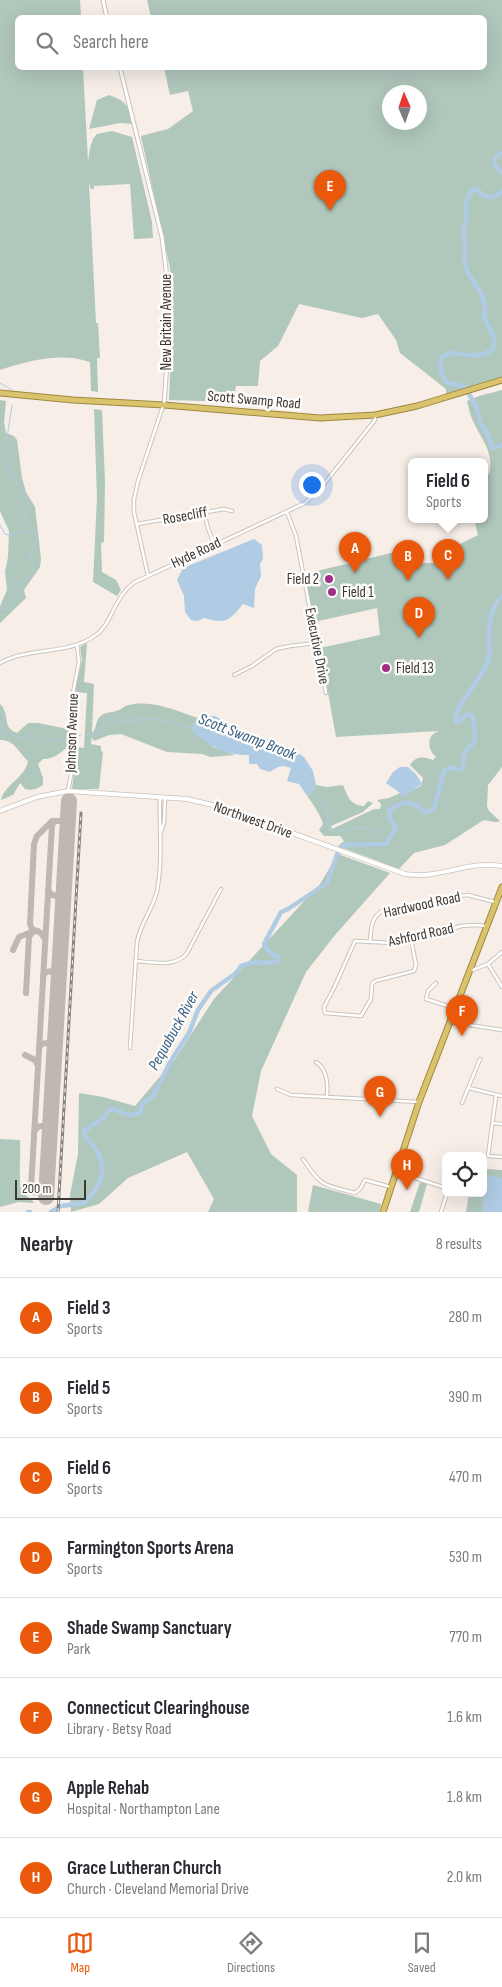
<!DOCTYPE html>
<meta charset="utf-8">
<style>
body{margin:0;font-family:"Sofia Sans Condensed",sans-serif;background:#f2f2f3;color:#2b2b33}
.controls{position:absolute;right:15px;bottom:15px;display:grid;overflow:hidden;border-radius:8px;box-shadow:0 5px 20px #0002}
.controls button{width:45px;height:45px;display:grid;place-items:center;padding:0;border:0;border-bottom:1px solid #e1e1e2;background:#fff;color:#2b2b33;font:25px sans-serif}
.compass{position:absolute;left:382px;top:85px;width:45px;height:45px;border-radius:50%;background:#fff;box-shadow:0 5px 20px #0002;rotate:358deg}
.scale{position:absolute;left:15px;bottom:12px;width:71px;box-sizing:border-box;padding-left:5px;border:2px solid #3b3835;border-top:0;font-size:14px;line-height:18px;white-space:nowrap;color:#3b3835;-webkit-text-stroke:4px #fefcfb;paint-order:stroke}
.you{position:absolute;left:311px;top:484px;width:18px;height:18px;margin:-12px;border:4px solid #fff;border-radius:50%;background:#1a73e8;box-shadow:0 0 0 8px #1a73e833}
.badge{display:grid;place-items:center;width:32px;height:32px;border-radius:50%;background:#ea580c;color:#fff;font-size:16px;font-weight:700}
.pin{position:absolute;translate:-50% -41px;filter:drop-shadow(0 1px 2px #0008)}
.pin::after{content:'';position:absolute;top:26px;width:18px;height:15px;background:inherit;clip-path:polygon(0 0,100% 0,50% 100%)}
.popup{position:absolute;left:408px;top:458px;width:80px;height:65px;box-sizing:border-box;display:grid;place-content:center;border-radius:8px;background:#fff;filter:drop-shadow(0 1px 4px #0005);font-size:16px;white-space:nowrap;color:#7c7c81}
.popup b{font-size:19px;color:#2b2b33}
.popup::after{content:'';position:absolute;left:50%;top:100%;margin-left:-10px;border:10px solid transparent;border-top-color:#fff}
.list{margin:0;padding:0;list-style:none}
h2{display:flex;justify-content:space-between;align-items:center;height:65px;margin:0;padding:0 20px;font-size:21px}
h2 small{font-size:16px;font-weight:400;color:#7c7c81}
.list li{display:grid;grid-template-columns:32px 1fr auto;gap:15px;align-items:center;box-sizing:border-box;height:80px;padding:0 20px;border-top:1px solid #e1e1e2}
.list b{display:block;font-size:19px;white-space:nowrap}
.list p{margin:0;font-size:16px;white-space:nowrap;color:#7c7c81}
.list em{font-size:16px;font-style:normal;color:#7c7c81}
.icon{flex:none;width:28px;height:28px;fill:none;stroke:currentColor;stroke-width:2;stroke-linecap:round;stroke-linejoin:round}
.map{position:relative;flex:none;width:502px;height:1212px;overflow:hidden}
.search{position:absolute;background:#fff;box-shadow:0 5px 20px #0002;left:15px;right:15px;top:15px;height:55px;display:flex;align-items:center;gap:12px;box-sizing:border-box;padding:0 18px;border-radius:8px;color:#7c7c81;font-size:19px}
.sheet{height:705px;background:#fff}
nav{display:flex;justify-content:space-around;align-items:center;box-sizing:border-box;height:70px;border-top:1px solid #e1e1e2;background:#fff;font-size:14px;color:#7c7c81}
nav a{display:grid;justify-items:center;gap:2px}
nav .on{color:#ea580c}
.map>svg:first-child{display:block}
</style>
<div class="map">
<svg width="502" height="1212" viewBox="0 0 502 1212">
<rect width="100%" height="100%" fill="#f6eee7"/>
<path fill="#b0c7bc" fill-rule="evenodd" d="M0,0H80L81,17L18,18V68H83L88,161L90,148L93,139L97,134L112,131L132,137L152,222L153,238L134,239L130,184L94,186V189H91L89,183L96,323H98L100,358H97L98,392L91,391L90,362C60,352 29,361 0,370Z
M147,0H502V380L446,398V389L400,353L396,340L378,314L362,318L299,304L278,346L260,361L258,386H236L233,402L169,400L173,316L170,268L141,136L168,129L193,111L188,91L170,95L164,68H484V18L151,17ZM390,92H420V122H390Z
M109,95C126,101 129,106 134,124L120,123L89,129L97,100Z
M502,390V767L488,785L487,806L489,811L500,821C495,824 488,819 482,821L445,845L414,853L399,869L338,846L344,841L340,836H324L319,830L323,824C320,814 314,806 308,797L316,785L327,787L343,785C348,797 350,805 364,806L368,801L373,803L363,812L331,826L332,829L374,809H380L381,804L377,800L389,798L400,793L402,796L421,786L423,778L410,765C415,756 424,756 433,760L436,757C427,749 426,735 439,731L336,737L320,648L380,635L377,608L314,622L305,574L395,552L396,564L459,562L458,545L478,535L474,519H484V478L489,474C495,453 481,439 473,421C470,415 469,408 467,401L479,396Z
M0,400L6,401L4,422L6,433L14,436L17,440L22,478L26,492L35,507L41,559L40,567L24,590L26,598L0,623V606L7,590L5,572L8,557L9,531L0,511Z
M94,409L102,410L105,482L104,542L101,543L102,572L116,580L121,590L117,596L93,582L97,498Z
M87,643L84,682L94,684L92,733C97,727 95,725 98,719C102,712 112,713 119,710C122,709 125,705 129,705C153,699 179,712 201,719L196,721L213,747L235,755L211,757L202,754L167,752L121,734L109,735L94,741L92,737L91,744L101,746V751L103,752L99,789H72L77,747L84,748L87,693L74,692L82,660L80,647Z
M0,704C11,715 1,727 17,733L28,723H38L68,729L70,745C61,752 55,759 43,759L38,764L43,778V785C37,789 32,791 25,789L20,783L13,795L1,800C5,784 25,778 28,761C19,753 14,739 0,740Z
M338,854L390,873L335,935L306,972L261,1071L252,1116L271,1154L297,1175V1212H208L214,1199L187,1152L128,1178L99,1204L71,1212L70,1195L78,1154L79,1093L103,1097L135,1106L175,1059L214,999L320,884Z
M0,1139L20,1140C21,1150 18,1187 22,1192C26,1197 31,1197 34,1203L19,1202L0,1207Z
M486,1169L502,1170V1212H466L469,1193H483V1173L486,1172Z
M420,1182L427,1184L419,1212H410Z
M313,1185L381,1204L379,1212H308Z"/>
<path fill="#b0cbe4" d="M254,539L262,545L263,559L260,564L261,576L255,589L254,608L243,604C230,620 226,625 204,618L198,621L191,620L185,612L184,596L177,580L183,568Z
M215,716L227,723L229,729L254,743L266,739L288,747L304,757L313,771L316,785L308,797L299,784L287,781L291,768C282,765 278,766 270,772L260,769L257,764H249V755C224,755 212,747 193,732V723L206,717Z
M400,767H408L416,774L422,784L407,795L402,797L400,793L386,783L393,772Z
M489,1176L502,1178V1212H482C484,1200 482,1189 484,1177Z"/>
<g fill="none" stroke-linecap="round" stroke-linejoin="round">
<path stroke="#b0cbe4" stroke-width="1" d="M0,383L12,390
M12,405L7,438L14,449L10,456L12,461L7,468L26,495L28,507L25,509L27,513L24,518L29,528L34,533
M0,525L5,534L12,536C20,530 26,530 35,533L37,538L29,554L34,565C31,576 26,580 16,584V593L8,608L0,609
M0,711L5,717L1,725L4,736L10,734L21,738L31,732C54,747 58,741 81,735
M91,735L98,733L105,722L117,716L123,722L147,718L172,722L193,728
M313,789C317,795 323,802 326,810C329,817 325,826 332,832L363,827L378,832L389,841"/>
<path stroke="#b0cbe4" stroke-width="4.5" d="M502,153L495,157C493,164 497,168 502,173
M502,191C493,200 485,199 477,189L471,191L466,202V221L463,232L465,240L464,260L468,273L481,293L485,306L484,317L494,337V345L492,350C477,359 464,354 449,353L441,358C440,368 441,375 447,383L463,386L466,389L476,406L481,425L488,434L492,448H495L502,445
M28,1212H30
M51,1212L61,1206L84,1203C107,1181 109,1159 85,1137L84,1131L106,1116L108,1111L112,1109L129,1115L140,1113L142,1105L153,1096L158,1087L170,1062L189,1033L198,1010L211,991L236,973L241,966L254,962L269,963L278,961V957L269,952L264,944L281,912L288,909L327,883L339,849L345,845L387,844L391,835L396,829L390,818L389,811C401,800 415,800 425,813L434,809L444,771L450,767L457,770L463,768L464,753L474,742L475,738L474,723L472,715H466L459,722H456L455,719C461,696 482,681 489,658C490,653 489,648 489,643C488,626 490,608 502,596"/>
<path stroke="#bfb8b2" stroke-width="6" d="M48,890L52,895L57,896L63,892L64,888
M56,896L60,898L63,903
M45,939L41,933L32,929L30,924L34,844L37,836L52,821H54
M13,950L19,937L34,931
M52,971L56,970L60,964
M43,976L46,972L53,971L57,975L59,979
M26,993L29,937L33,932L38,931
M47,1043L52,1041L56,1035
M39,1049L41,1044L47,1043L52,1045L55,1052
M25,1055L35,1060L37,1064
M43,1126L48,1124L51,1119
M34,1132L38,1127C44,1124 48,1128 50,1134
M47,1193L33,1192L31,1188L52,825L55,821H68"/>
<path stroke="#bfb8b2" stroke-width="16" d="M46,1197L69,801"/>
<g stroke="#cbc3bc" stroke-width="4.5">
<path id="minor" d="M204,512L208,528L214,544
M287,512L296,536L326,693
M137,524L224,509L232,511
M148,576L134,512V499L138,481L163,406
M0,663C31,646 67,656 96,635C112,624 114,596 135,582L305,503L320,489L375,420V416
M234,675L252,666L276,649L290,646L316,643
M68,791L74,759L70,708L79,662L77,645
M161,832L164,822L165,798
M411,939L416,965L414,971L375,981L372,984L371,999L361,1016L325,1013L324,1007L334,988L355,941L393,943L440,933L461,926L475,925L486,926
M370,942C371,929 371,916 384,910L459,896L468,895L495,902
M135,961C152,962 176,968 187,953L221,889
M488,964L502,952
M470,971L488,964L502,987
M436,983L428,991L426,999L454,1008
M450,1022L502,1030
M130,1048L137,942C140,924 153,909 157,891C163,860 159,828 160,797
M316,1062C327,1069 328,1084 327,1096
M469,1088L502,1096
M277,1089L291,1095L419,1102
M496,1096L488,1156L502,1157
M462,1103L480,1059
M493,1123L502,1124
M303,1159C321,1187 324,1185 355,1193L360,1189L365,1180L391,1187
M397,1172L446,1188
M441,1212L447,1193"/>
</g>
<g stroke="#cbc3bc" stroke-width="5">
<path id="tertiary" d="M103,0L107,18
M120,68L162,237L166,269L169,335L164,405"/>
</g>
<g stroke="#cbc3bc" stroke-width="5.5">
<path id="secondary" d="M0,811L37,797L68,791L187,799L221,807L405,874C438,880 467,860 502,866"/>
</g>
<g stroke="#9d8841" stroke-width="7">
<path id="trunk" d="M0,393L73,400L164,405L320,418L375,415L417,406L502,380
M383,1212L419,1102L502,887"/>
</g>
<use href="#minor" stroke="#fff" stroke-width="2.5"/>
<use href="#tertiary" stroke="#fff" stroke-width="3"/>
<use href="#secondary" stroke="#fff" stroke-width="4"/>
<use href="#trunk" stroke="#dbc26c" stroke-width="5"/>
<g stroke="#88837e" stroke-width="3">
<path id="rail" d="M58,1212L81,813"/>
</g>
<use href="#rail" stroke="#fefcfb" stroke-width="1" stroke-dasharray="4" stroke-linecap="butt"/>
</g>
<g fill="#a02e8a" stroke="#fefcfb" stroke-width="2">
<circle cx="329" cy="579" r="5"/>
<circle cx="332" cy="592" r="5"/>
<circle cx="386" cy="668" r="5"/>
</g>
<g text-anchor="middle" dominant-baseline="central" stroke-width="5" stroke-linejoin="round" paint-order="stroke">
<g font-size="15" fill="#3b3835" stroke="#fefcfb">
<text transform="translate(166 322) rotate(-90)">New Britain Avenue</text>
<text transform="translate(254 400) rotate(5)">Scott Swamp Road</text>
<text transform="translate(185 516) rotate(-10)">Rosecliff</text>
<text transform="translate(196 553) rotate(-25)">Hyde Road</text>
<text transform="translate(317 646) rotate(79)">Executive Drive</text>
<text transform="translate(72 733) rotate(-88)">Johnson Avenue</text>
<text transform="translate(253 820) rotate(20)">Northwest Drive</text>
<text transform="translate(422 905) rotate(-12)">Hardwood Road</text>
<text transform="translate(421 935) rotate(-12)">Ashford Road</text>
</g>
<g font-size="15" fill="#3b3835" stroke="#fefcfb" text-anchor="start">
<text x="319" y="579" text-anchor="end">Field 2</text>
<text x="342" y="592">Field 1</text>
<text x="396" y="668">Field 13</text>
</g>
<g font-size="16" font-style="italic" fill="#325c80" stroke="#fefcfb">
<text transform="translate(247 737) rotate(21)">Scott Swamp Brook</text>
<text transform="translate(174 1031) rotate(-61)">Pequabuck River</text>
</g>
</g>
</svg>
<div class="controls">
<button><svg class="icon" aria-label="locate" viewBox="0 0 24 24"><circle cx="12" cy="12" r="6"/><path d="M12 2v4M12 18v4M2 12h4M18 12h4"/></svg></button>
</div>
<svg class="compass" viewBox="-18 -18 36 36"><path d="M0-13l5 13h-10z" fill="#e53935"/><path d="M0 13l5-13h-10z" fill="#7c7c81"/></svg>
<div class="scale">200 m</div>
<div class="you"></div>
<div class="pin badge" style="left:355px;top:573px">A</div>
<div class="pin badge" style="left:408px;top:581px">B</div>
<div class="pin badge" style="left:448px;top:580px">C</div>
<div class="popup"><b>Field 6</b>Sports</div>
<div class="pin badge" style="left:419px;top:638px">D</div>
<div class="pin badge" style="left:330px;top:211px">E</div>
<div class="pin badge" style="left:462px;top:1036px">F</div>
<div class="pin badge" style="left:380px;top:1117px">G</div>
<div class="pin badge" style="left:407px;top:1190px">H</div>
<div class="search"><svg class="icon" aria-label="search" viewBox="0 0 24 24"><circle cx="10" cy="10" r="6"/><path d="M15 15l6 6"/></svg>Search here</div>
</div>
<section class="sheet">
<h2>Nearby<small>8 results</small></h2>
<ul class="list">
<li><span class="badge">A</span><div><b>Field 3</b><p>Sports</p></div><em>280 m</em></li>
<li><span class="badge">B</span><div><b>Field 5</b><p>Sports</p></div><em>390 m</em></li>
<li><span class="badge">C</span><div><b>Field 6</b><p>Sports</p></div><em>470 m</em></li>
<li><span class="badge">D</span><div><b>Farmington Sports Arena</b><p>Sports</p></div><em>530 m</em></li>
<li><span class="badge">E</span><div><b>Shade Swamp Sanctuary</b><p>Park</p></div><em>770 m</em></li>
<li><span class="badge">F</span><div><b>Connecticut Clearinghouse</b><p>Library · Betsy Road</p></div><em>1.6 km</em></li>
<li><span class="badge">G</span><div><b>Apple Rehab</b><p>Hospital · Northampton Lane</p></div><em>1.8 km</em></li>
<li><span class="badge">H</span><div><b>Grace Lutheran Church</b><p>Church · Cleveland Memorial Drive</p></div><em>2.0 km</em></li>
</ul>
</section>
<nav>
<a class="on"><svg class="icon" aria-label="map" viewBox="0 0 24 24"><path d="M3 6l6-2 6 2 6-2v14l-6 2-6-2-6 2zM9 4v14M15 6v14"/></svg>Map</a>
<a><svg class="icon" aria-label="directions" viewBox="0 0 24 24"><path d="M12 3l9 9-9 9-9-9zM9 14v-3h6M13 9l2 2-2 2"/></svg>Directions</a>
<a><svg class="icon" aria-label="saved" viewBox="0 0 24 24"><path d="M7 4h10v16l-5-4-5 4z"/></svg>Saved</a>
</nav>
